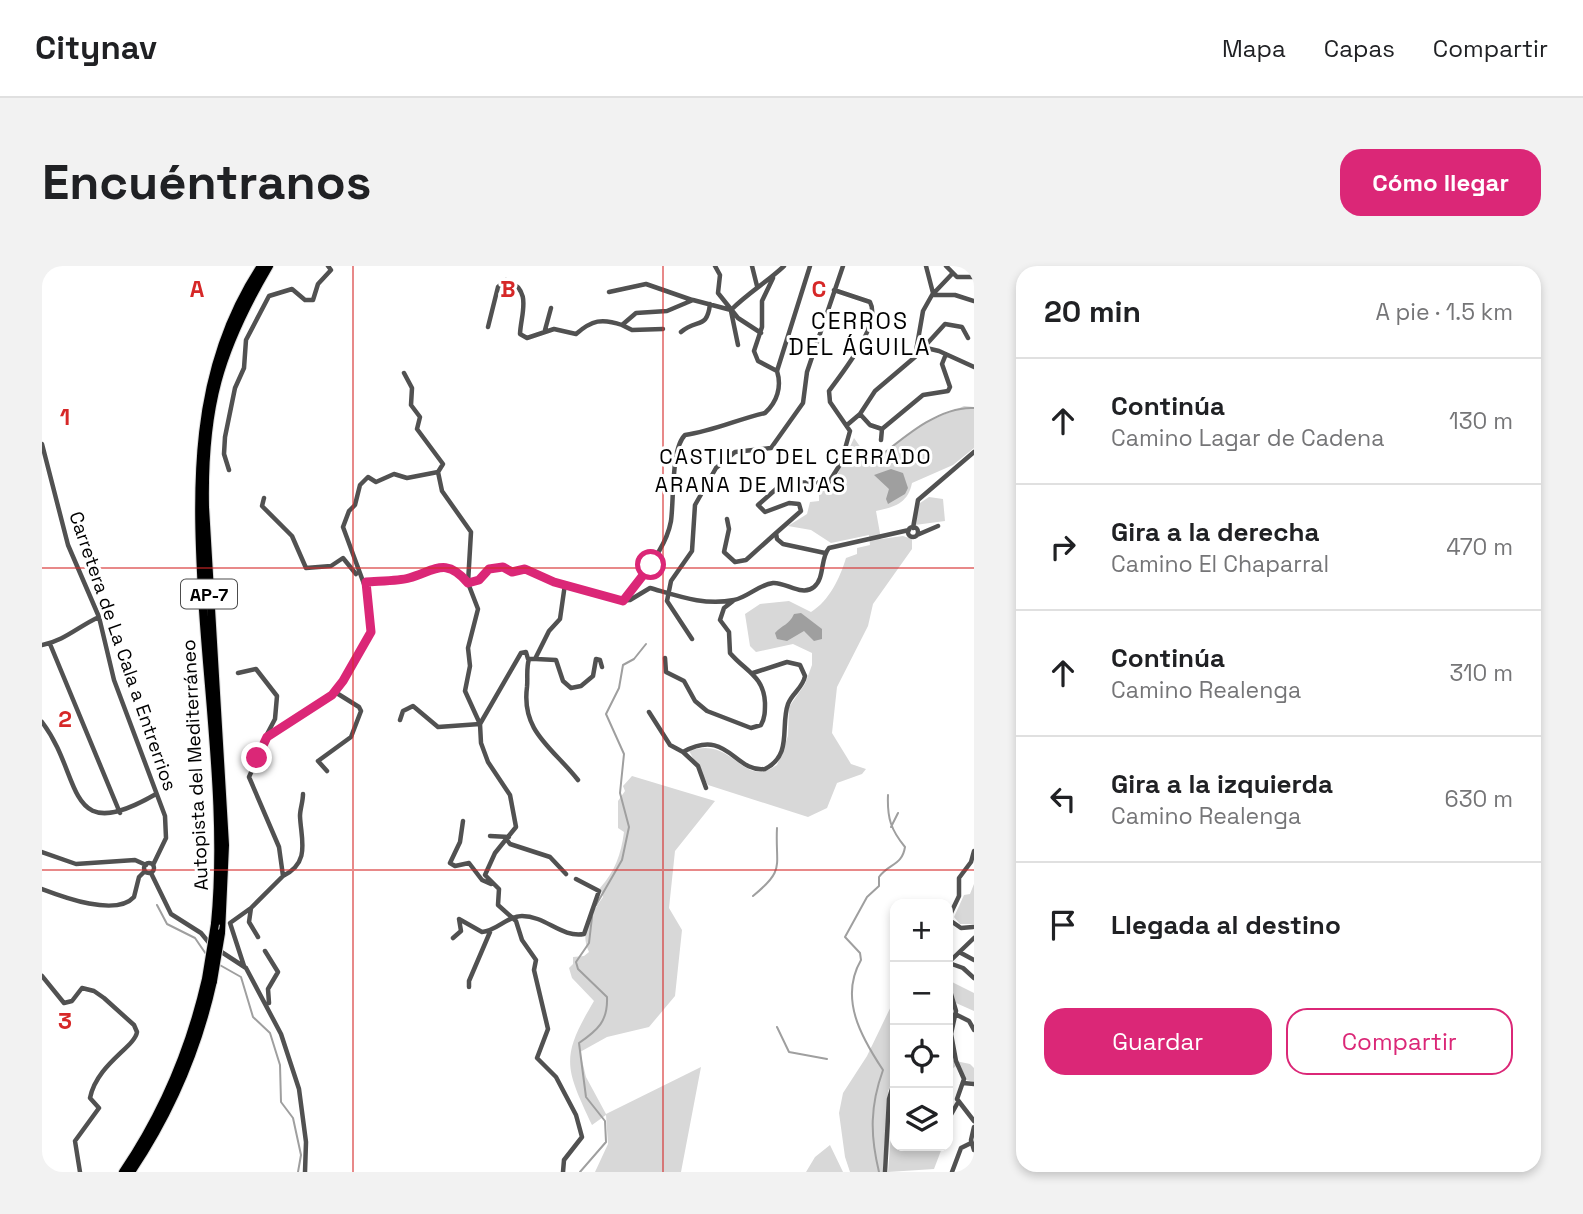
<!DOCTYPE html>
<html lang="es">
<meta charset="utf-8">
<style>
body{margin:0;font-family:"Space Grotesk",sans-serif;background:#f2f2f2;color:#202124}
.controls{position:absolute;right:21px;bottom:21px;display:grid;overflow:hidden;border-radius:14px;box-shadow:0 4px 10px #0003}
.controls button{width:63px;height:63px;display:grid;place-items:center;padding:0;border:0;border-bottom:2px solid #e0e0e0;background:#fff;color:#202124;font:35px sans-serif}
.stop{position:absolute;width:21px;height:21px;margin:-16px;border:5px solid #db2777;border-radius:50%;background:#fff}
.stop.end{background:#db2777;border-color:#fff;box-shadow:0 2px 7px #0008}
.list{margin:0;padding:0;list-style:none}
h2{display:flex;justify-content:space-between;align-items:center;height:91px;margin:0;padding:0 28px;font-size:30px}
h2 small{font-size:23px;font-weight:400;color:#757577}
.list li{display:grid;grid-template-columns:46px 1fr auto;gap:21px;align-items:center;box-sizing:border-box;height:126px;padding:0 28px;border-top:2px solid #e0e0e0}
.list b{display:block;font-size:26px;white-space:nowrap}
.list p{margin:0;font-size:23px;white-space:nowrap;color:#757577}
.list em{font-size:23px;font-style:normal;color:#757577}
.actions{display:flex;gap:14px;padding:21px 28px}
.actions a{flex:1;padding:16px 0;border:2px solid #db2777;border-radius:21px;text-align:center;font-size:24px;color:#db2777}
.actions .main{background:#db2777;color:#fff}
.icon{flex:none;width:38px;height:38px;fill:none;stroke:currentColor;stroke-width:2;stroke-linecap:round;stroke-linejoin:round}
.map{position:relative;flex:none;width:932px;height:906px;overflow:hidden;border-radius:21px}
header{display:flex;align-items:center;gap:42px;box-sizing:border-box;height:98px;padding:0 35px;background:#fff;border-bottom:2px solid #e0e0e0}
header strong{font-size:33px}
nav{display:flex;gap:38px;margin-inline-start:auto;font-size:24px}
.intro{display:flex;align-items:center;justify-content:space-between;box-sizing:border-box;height:168px;padding:0 42px}
h1{margin:0;font-size:49px}
.button{padding:18px 32px;border-radius:21px;background:#db2777;color:#fff;font-size:24px;font-weight:700}
main{display:flex;gap:42px;padding:0 42px}
aside{flex:1;background:#fff;border-radius:21px;box-shadow:0 4px 10px #0003}
.map>svg:first-child{display:block}
</style>
<header>
<strong>Citynav</strong>
<nav><a>Mapa</a><a>Capas</a><a>Compartir</a></nav>
</header>
<div class="intro"><h1>Encuéntranos</h1><a class="button">Cómo llegar</a></div>
<main>
<div class="map">
<svg width="932" height="906" viewBox="0 0 932 906">
<rect width="100%" height="100%" fill="#fff"/>
<path fill="#d8d8d8" d="M922,140L932,141V182L911,199L870,217C866,237 853,241 834,245L839,273L861,270L870,273V283L831,338L826,360L795,421L790,467L809,498L824,503L820,508L795,517L785,542L766,551L666,519L647,485C693,469 699,524 735,499L746,470L747,441L763,418L770,399V387L751,378L714,386L708,380L703,348L718,338L747,335L769,346C787,335 798,312 804,292L815,288V282L828,279L827,269L789,277L769,264L746,260L765,248L768,236L777,235V220L791,218L812,172L829,196L880,158Z
M887,231L901,233L903,255L873,259L875,239Z
M590,510L673,535L633,585L627,642L640,664L633,730L607,761L565,771L538,786L544,811L564,848L659,801L639,906H553L566,878L564,849L550,859C523,801 518,792 552,735L530,712L527,702L531,698V691L542,690L547,686C537,665 549,648 561,631L558,622C573,605 579,589 582,566L576,562V535L583,525L581,520Z
M932,618V658H918L912,651L922,629L928,628Z
M910,716L932,727V745L914,737L908,717Z
M906,731L911,745L906,764L909,794L928,798L932,802V816L924,814L919,801L914,800L906,806Z
M853,732V809L846,825L841,906H808L803,891L797,847L801,827L825,790Z
M853,819V880L900,882L892,903L846,906Z
M788,879L801,906H764L773,891Z"/>
<path fill="#9f9f9f" d="M849,203L861,207L866,222L863,228L846,238L844,233L847,223L832,209Z
M759,347L780,363V373L772,375L762,365L745,375L735,373L733,367C740,359 747,359 752,348Z"/>
<g fill="none" stroke-linecap="round" stroke-linejoin="round">
<path stroke="#9f9f9f" stroke-width="2" d="M835,193C861,172 897,140 932,142
M849,561L856,547
M711,630C744,603 733,601 735,562
M115,639L125,658L153,672L166,691
M554,639L580,594L587,561L578,527L582,488L564,448L577,422L581,399L592,393L604,378
M176,698L199,711L211,751L228,767L238,799L239,836L251,852L259,889L256,906
M735,761L747,786L785,793
M538,906L564,876L563,855L544,831L537,777C556,764 566,755 565,731L536,703L534,696L547,677L550,651
M837,906C828,869 828,840 841,804C819,771 797,732 819,694L818,687L803,671L825,631L837,620V611C847,597 860,600 863,581C849,564 845,552 846,529"/>
<g stroke="#dbdbdb" stroke-width="10">
<path id="highway" d="M173,658C183,555 168,448 161,344C154,223 149,106 219,0
M179,667L183,579L163,241C161,142 177,85 227,0
M81,906C121,847 148,783 164,713
M89,906C128,848 156,783 171,715"/>
</g>
<path stroke="#515151" stroke-width="4.5" d="M673,0L678,9L676,27L696,52L719,67
M710,0L715,20
M884,0L891,27
M904,0L915,11H932
M731,12L720,35V61L712,85L716,95L735,105
M567,26L604,18L650,34
M890,29H913L932,35
M689,45L696,79
M580,59L590,64L621,63
M446,61L456,21L464,14C491,24 479,47 478,68L485,72L512,63L534,68C550,54 560,52 580,59L594,47L625,45L651,34L689,44C706,27 725,16 742,0
M503,64L509,42
M639,66C655,52 665,64 668,38
M880,81L897,85L932,101
M882,81L903,58L920,61L926,72
M362,107L370,122L369,139L378,151L375,163L401,198L396,206L400,225L429,266L426,317L437,314L447,303L462,301L470,306L483,303L512,316L576,335L588,334L608,322C636,330 662,340 692,334C706,331 716,319 731,317C744,316 760,331 772,321C783,312 778,292 787,282L867,264
M818,148L828,159L840,163L881,129L906,125L908,121L900,98L904,88
M805,159L818,148L833,125L873,91L881,45L890,29L910,8
M839,174L840,163
M0,178L26,279L57,351L72,414L123,550L124,572L111,599
M187,204L182,188L183,171L193,122L202,102L204,74L227,30L250,23L263,34H271L276,18L289,4L286,0
M222,232L220,240L250,270L264,302L289,300L301,292L314,308
M685,253L687,263L682,286L693,296L704,294L734,267
M866 266a5 5 0 1 1 10 0a5 5 0 1 1-10 0Z
M871,262L876,234L932,186
M875,269L896,260
M783,287L741,278L735,273L734,267L759,245L757,238L747,237L723,246L716,239L741,217L787,216L799,197L808,165L788,136L787,125C800,107 840,58 828,36L792,24
M322,318L301,261L307,245L313,239L318,219L326,211L334,216L352,208L365,212L396,206
M582,334C598,308 623,287 629,255C632,234 629,182 643,169C672,165 696,153 723,147C735,136 740,121 735,105L768,0
M650,373L625,335L629,315L650,285L653,239L674,202L693,186L729,182L761,137L765,106L801,0
M8,378L78,547
M0,379C22,375 37,360 57,351
M623,392L624,406L642,415L653,435L665,445L709,462L719,459C723,452 723,445 723,437C722,410 703,405 688,387L687,366L678,354L682,342L691,335
M487,393C484,403 486,411 485,421C479,466 511,482 536,514
M494,393L514,394L521,415L529,422L539,420L551,410L554,393L558,394L560,401
M196,407L214,403L235,430L233,453L223,472
M607,446L628,479L641,486C686,461 692,507 723,503C751,489 738,460 746,438C750,427 761,422 763,410L758,399L745,396L711,407
M358,454L361,445L371,440L396,461L438,458L479,387L484,386L486,393H493L507,365L518,353L523,318
M0,456C42,511 21,582 114,528
M641,486L656,500L664,522
M285,505L276,495L309,471L319,445L317,441L293,426
M421,555L418,576L408,597L413,600L427,597L440,614L449,618
M448,570L467,571
M465,574L468,578L508,591L524,608
M0,586L34,598L93,594L104,599
M102 602a5 5 0 1 1 10 0a5 5 0 1 1-10 0Z
M109,607L129,648L159,667L168,678
M241,610C269,596 259,574 258,550C258,543 261,536 261,528
M0,623C21,631 74,651 92,631L97,611L103,605
M209,642L207,656L216,671
M906,653L917,630V612L929,596L932,585
M906,653L919,662L931,661
M411,672L419,665L417,653L440,666C455,665 465,650 480,650C504,650 519,672 542,668L557,625L534,613
M175,683L204,702L239,768L257,823L264,876L263,906
M223,685L236,706L226,723L227,737
M919,687L932,694
M906,697L932,672
M907,697L921,702L932,712
M202,700L188,657L209,642L241,610L237,581L207,511L225,471L290,429L301,415L329,366L324,315L363,313L387,303L410,302L426,317L436,343L426,382L428,400L423,425L438,458L439,477L446,496L468,529L474,561L453,587L443,609L457,623L456,639L474,655L480,674L494,694L492,704L506,763L495,792L514,811L534,849L540,871L522,894L521,906
M0,710L22,737L30,735L40,722L52,725L62,732L92,759L95,766C93,781 55,798 48,832L57,842L33,875L38,906
M906,718L914,745L909,768L914,795L922,813L915,833L932,855
M427,721V715L448,666
M913,748L927,755L932,764
M921,817L932,818
M906,854L915,838
M932,861L929,874L932,884
M843,906L847,833L853,812
M910,906L919,882L929,877"/>
<use href="#highway" stroke="#000" stroke-width="8"/>
<g stroke="#dbdbdb" stroke-width="10" stroke-linecap="butt">
<path id="highway-bridge" d="M164,713L173,658
M171,715L179,667"/>
</g>
<use href="#highway-bridge" stroke="#000" stroke-width="8"/>
</g>
<g fill="none" stroke-linecap="round" stroke-linejoin="round">
<path stroke="#db2777" stroke-width="9" d="M215,492L225,471L290,429L301,415L329,366L324,316C335,315 358,315 367,312C394,304 404,291 426,317L437,314L447,303L461,301L470,306L483,303L512,316L581,335L609,299"/>
</g>
<path fill="none" stroke="#d62828" stroke-width="2" stroke-opacity="0.55" d="M311,0V906M621,0V906M0,302H932M0,604H932"/>
<g text-anchor="middle" dominant-baseline="central" stroke-width="6" stroke-linejoin="round" paint-order="stroke">
<rect fill="#fff" stroke="#4c4c4c" stroke-width="2" x="139" y="313.5" width="56" height="29" rx="5"/>
<g font-size="18" font-weight="bold" fill="#000">
<text x="167" y="328">AP-7</text>
</g>
<g font-size="19" fill="#000" stroke="#fff">
<text transform="translate(81 385) rotate(71)">Carretera de La Cala a Entrerrios</text>
<text transform="translate(153 499) rotate(-93)">Autopista del Mediterráneo</text>
</g>
<g font-size="21" letter-spacing="2" fill="#000" stroke="#fff">
<text x="754" y="190">CASTILLO DEL CERRADO</text>
<text x="709" y="218">ARANA DE MIJAS</text>
</g>
<g font-size="23" letter-spacing="2" fill="#000" stroke="#fff">
<text x="818" y="55">CERROS<tspan x="818" dy="26">DEL ÁGUILA</tspan></text>
</g>
</g>
<g font-size="23" text-anchor="middle" font-weight="bold" fill="#d62828" stroke="#fff" stroke-width="6" stroke-linejoin="round" paint-order="stroke">
<text x="155" y="31">A</text>
<text x="466" y="31">B</text>
<text x="777" y="31">C</text>
<text x="23" y="159">1</text>
<text x="23" y="461">2</text>
<text x="23" y="763">3</text>
</g>
</svg>
<div class="controls">
<button>+</button>
<button>−</button>
<button><svg class="icon" aria-label="locate" viewBox="0 0 24 24"><circle cx="12" cy="12" r="6"/><path d="M12 2v4M12 18v4M2 12h4M18 12h4"/></svg></button>
<button><svg class="icon" aria-label="layers" viewBox="0 0 24 24"><path d="M12 4l9 5-9 5-9-5zM3 14l9 5 9-5"/></svg></button>
</div>
<div class="stop" style="left:609px;top:299px"></div>
<div class="stop end" style="left:215px;top:492px"></div>
</div>
<aside>
<h2>20 min<small>A pie · 1.5 km</small></h2>
<ul class="list">
<li><svg class="icon" aria-label="ahead" viewBox="0 0 24 24"><path d="M12 20V5M6 11l6-6 6 6"/></svg><div><b>Continúa</b><p>Camino Lagar de Cadena</p></div><em>130 m</em></li>
<li><svg class="icon" aria-label="right" viewBox="0 0 24 24"><path d="M7 20v-9h11M14 6l5 5-5 5"/></svg><div><b>Gira a la derecha</b><p>Camino El Chaparral</p></div><em>470 m</em></li>
<li><svg class="icon" aria-label="ahead" viewBox="0 0 24 24"><path d="M12 20V5M6 11l6-6 6 6"/></svg><div><b>Continúa</b><p>Camino Realenga</p></div><em>310 m</em></li>
<li><svg class="icon" aria-label="left" viewBox="0 0 24 24"><path d="M17 20v-9H6M10 6l-5 5 5 5"/></svg><div><b>Gira a la izquierda</b><p>Camino Realenga</p></div><em>630 m</em></li>
<li><svg class="icon" aria-label="arrive" viewBox="0 0 24 24"><path d="M6 21V4h12l-3 4 3 4H6"/></svg><div><b>Llegada al destino</b></div></li>
</ul>
<div class="actions"><a class="main">Guardar</a><a>Compartir</a></div>
</aside>
</main>
